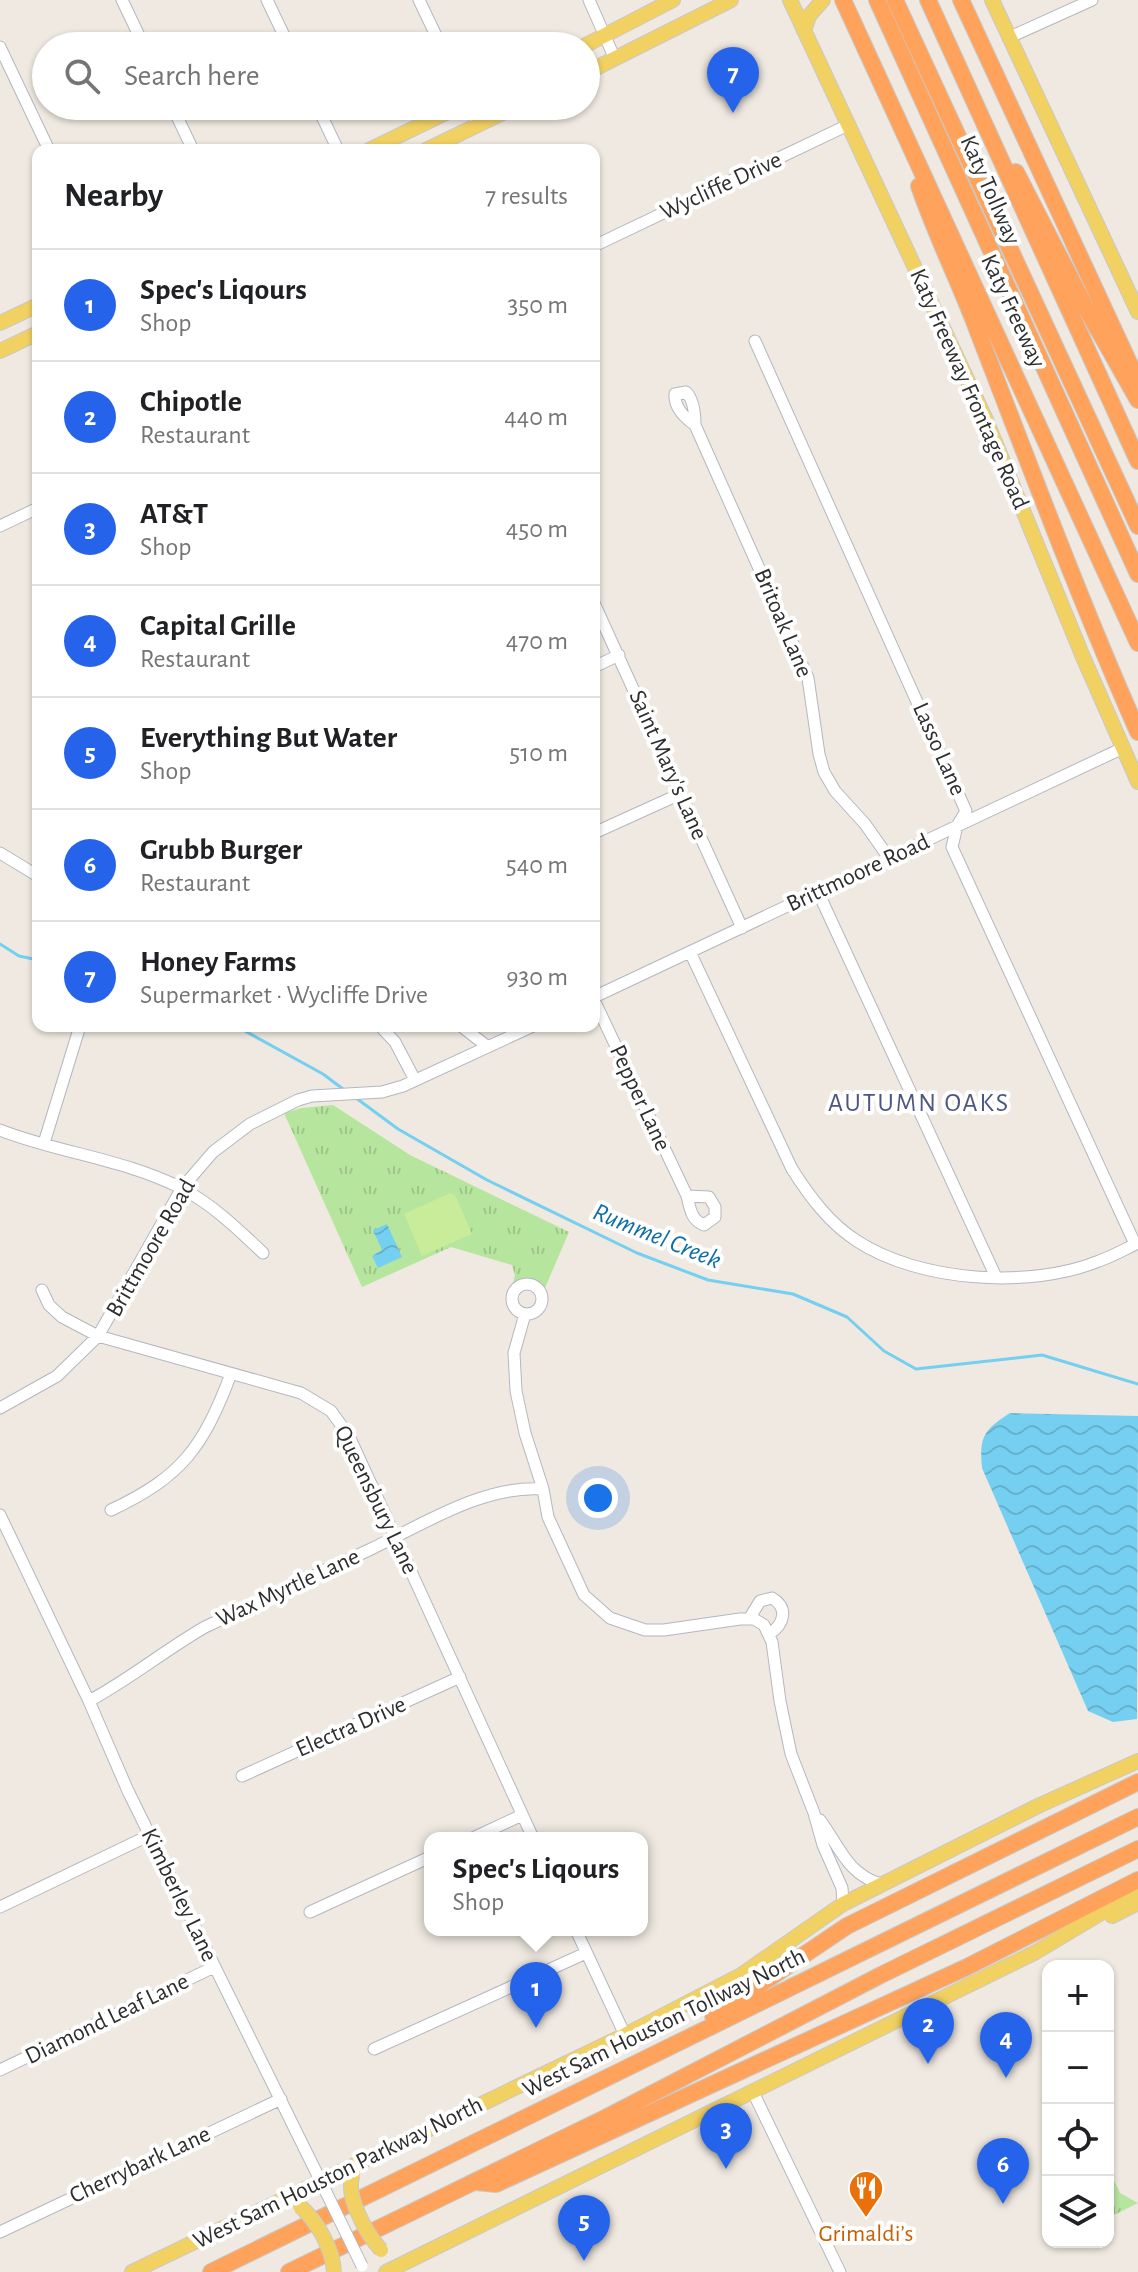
<!DOCTYPE html>
<meta charset="utf-8">
<style>
body{margin:0;font-family:"Alegreya Sans",sans-serif;background:#f6f6f6;color:#202124}
.controls{position:absolute;right:24px;bottom:24px;display:grid;overflow:hidden;border-radius:16px;box-shadow:0 2px 6px #0004}
.controls button{width:72px;height:72px;display:grid;place-items:center;padding:0;border:0;border-bottom:2px solid #e0e0e0;background:#fff;color:#202124;font:40px sans-serif}
.you{position:absolute;left:598px;top:1498px;width:28px;height:28px;margin:-20px;border:6px solid #fff;border-radius:50%;background:#1a73e8;box-shadow:0 0 0 12px #1a73e833}
.badge{display:grid;place-items:center;width:52px;height:52px;border-radius:50%;background:#2563eb;color:#fff;font-size:26px;font-weight:700}
.pin{position:absolute;translate:-50% -66px;filter:drop-shadow(0 2px 4px #0008)}
.pin::after{content:'';position:absolute;top:42px;width:28px;height:24px;background:inherit;clip-path:polygon(0 0,100% 0,50% 100%)}
.popup{position:absolute;left:424px;top:1832px;width:224px;height:104px;box-sizing:border-box;display:grid;place-content:center;border-radius:16px;background:#fff;filter:drop-shadow(0 2px 6px #0005);font-size:26px;white-space:nowrap;color:#757577}
.popup b{font-size:30px;color:#202124}
.popup::after{content:'';position:absolute;left:50%;top:100%;margin-left:-16px;border:16px solid transparent;border-top-color:#fff}
.list{margin:0;padding:0;list-style:none}
h2{display:flex;justify-content:space-between;align-items:center;height:104px;margin:0;padding:0 32px;font-size:34px}
h2 small{font-size:26px;font-weight:400;color:#757577}
.list li{display:grid;grid-template-columns:52px 1fr auto;gap:24px;align-items:center;box-sizing:border-box;height:112px;padding:0 32px;border-top:2px solid #e0e0e0}
.list b{display:block;font-size:30px;white-space:nowrap}
.list p{margin:0;font-size:26px;white-space:nowrap;color:#757577}
.list em{font-size:26px;font-style:normal;color:#757577}
.icon{flex:none;width:44px;height:44px;fill:none;stroke:currentColor;stroke-width:2;stroke-linecap:round;stroke-linejoin:round}
.map{position:relative;flex:none;width:1138px;height:2272px;overflow:hidden}
.search{position:absolute;background:#fff;box-shadow:0 2px 6px #0004;left:32px;top:32px;width:568px;height:88px;display:flex;align-items:center;gap:20px;box-sizing:border-box;padding:0 28px;border-radius:44px;color:#757577;font-size:30px}
.panel{position:absolute;background:#fff;box-shadow:0 2px 6px #0004;left:32px;top:144px;width:568px;height:888px;border-radius:16px}
.map>svg:first-child{display:block}
</style>
<div class="map">
<svg width="1138" height="2272" viewBox="0 0 1138 2272">
<defs>
<pattern id="park-tufts" width="24" height="20" patternUnits="userSpaceOnUse" patternTransform="scale(2)"><rect width="24" height="20" fill="#b6e59e"/><path d="M3 7l-1-3M5 7V3M7 7l1-3M15 17l-1-3M17 17v-4M19 17l1-3" fill="none" stroke="#9dc588"/></pattern>
<pattern id="water-waves" width="16" height="10" patternUnits="userSpaceOnUse" patternTransform="scale(2)"><rect width="16" height="10" fill="#75cff0"/><path d="M0 5q4-4 8 0t8 0" fill="none" stroke="#66b2ce"/></pattern>
</defs>
<rect width="100%" height="100%" fill="#efe9e1"/>
<path fill="url(#park-tufts)" d="M333,1105L410,1155L569,1232L545,1288L530,1279L513,1284L515,1275L512,1265L451,1247L362,1287L284,1113L302,1108Z
M1108,2167L1120,2193L1138,2203L1108,2218Z"/>
<path fill="#c9ec9a" d="M450,1193L455,1195L472,1234L422,1256L404,1214Z"/>
<path fill="url(#water-waves)" d="M387,1224L402,1257L378,1268L372,1256L382,1250L373,1230Z
M1010,1413L1138,1416L1137,1719L1113,1722L1088,1711L982,1468C979,1436 984,1430 1010,1413Z"/>
<g fill="none" stroke-linecap="round" stroke-linejoin="round">
<path stroke="#75cff0" stroke-width="3" d="M0,944L19,956L38,960
M236,1026L323,1074L343,1089
M356,1098L398,1129L487,1180L637,1253L708,1280L793,1294L847,1317L884,1351L916,1369L1042,1355L1138,1384"/>
<g stroke="#b4b7c1" stroke-width="13">
<path id="minor" d="M122,0L144,46
M267,0L289,46
M419,0L441,46
M589,0L615,59
M1010,37L1092,0
M0,47L49,150
M172,106L193,150
M317,106L338,150
M469,106L478,125
M594,246L848,125
M755,341L966,811L957,826L952,847L1135,1244
M695,425C685,418 674,408 675,394L686,392C694,400 695,414 695,425L808,678L819,754L824,772L835,791L865,824L889,858
M0,526L38,508
M594,603L742,928
M594,667L619,655
M594,833L680,794
M0,853L38,876
M818,892L996,1277
M690,952L792,1169C810,1197 829,1223 857,1241C920,1282 1030,1289 1099,1261C1113,1256 1125,1249 1138,1243
M594,997L1123,748
M594,1000L687,1196C690,1208 691,1220 704,1225L715,1217V1207L709,1197L687,1196
M380,1026L395,1042L415,1080
M461,1026L488,1047
M0,1130C59,1153 124,1159 181,1188C212,1204 238,1229 263,1253
M44,1143L80,1026
M512 1299a15 15 0 1 1 30 0a15 15 0 1 1-30 0Z
M42,1290L49,1305L62,1317L98,1336L301,1393L331,1411L349,1436L533,1838
M525,1314L514,1353L516,1391L525,1433L543,1489L548,1517L584,1595L610,1618L645,1630H664L740,1619H754L764,1625L772,1642L780,1701L791,1754L814,1813L823,1845L842,1888L843,1904
M0,1408L57,1376L98,1336L182,1188L213,1152L250,1124L298,1100L312,1096L382,1092L403,1086L533,1026
M111,1510C183,1476 203,1447 231,1374
M0,1515L89,1701L128,1791L327,2194
M749,1619L760,1601L772,1598C789,1608 784,1625 769,1634
M89,1701C130,1679 165,1650 205,1627C260,1601 316,1575 371,1549C424,1524 483,1485 543,1489
M242,1776L460,1677
M820,1820C840,1847 847,1874 881,1884
M473,1838L522,1815
M0,1907L150,1835
M310,1912L430,1857
M576,1930L625,2035
M374,2049L586,1953
M0,2070L214,1967
M753,2092L840,2272
M0,2232L281,2099"/>
</g>
<g stroke="#c9c9c9" stroke-width="16">
<path id="major" d="M790,0L986,420L1083,657L1138,782
M992,0L1138,312
M804,31L809,16L823,0
M584,46L673,0
M586,73L731,0
M369,150L460,106
M426,150L517,106
M0,323L38,305
M0,351L38,333
M1112,1916L1138,1903
M132,2272L625,2035L741,1975L843,1904L1040,1805L1138,1761
M386,2272L1036,1952L1138,1891"/>
</g>
<g stroke="#c9c9c9" stroke-width="18">
<path id="highway" d="M843,0L1138,643
M877,0L1138,574
M895,0L1138,526
M928,0L1138,461
M961,0L1138,382
M1016,172L1087,310L1138,400
M919,186C936,236 960,283 978,332C1030,466 1080,601 1138,732
M713,2016L847,1926L1138,1782
M476,2182L496,2184L967,1967L1138,1880
M211,2272L1138,1817
M289,2272L605,2118L881,1975L1138,1849"/>
</g>
<use href="#minor" stroke="#fff" stroke-width="11"/>
<use href="#major" stroke="#f2d163" stroke-width="14"/>
<use href="#highway" stroke="#ffa35c" stroke-width="16"/>
<g stroke="#b4b7c1" stroke-width="13" stroke-linecap="butt">
<path id="minor-bridge" d="M327,2194L362,2266"/>
</g>
<g stroke="#c9c9c9" stroke-width="16" stroke-linecap="butt">
<path id="major-bridge" d="M353,2174C344,2196 367,2234 381,2250
M300,2206C317,2221 333,2249 334,2272"/>
</g>
<use href="#minor-bridge" stroke="#fff" stroke-width="11"/>
<use href="#major-bridge" stroke="#f2d163" stroke-width="14"/>
</g>
<defs>
<g id="restaurant-pin" transform="scale(1.8)"><path d="M0 17L-7.5 6A9.5 9.5 0 1 1 7.5 6Z" fill="#e8710a" stroke="#fff"/><path d="M-5-6h1v4h1v-4h1v4h1v-4h1v5L-1.5 .5V6h-2V.5L-5-1ZM5-6V6H3V1.5H1.5Q1.5-4 5-6Z" fill="#fff"/></g>
</defs>
<g fill-rule="evenodd">
<use href="#restaurant-pin" x="866" y="2188"/>
</g>
<g text-anchor="middle" dominant-baseline="central" stroke-width="8" stroke-linejoin="round" paint-order="stroke">
<g font-size="24" fill="#2e2e2e" stroke="#fff">
<text transform="translate(721 186) rotate(-25)">Wycliffe Drive</text>
<text transform="translate(990 190) rotate(66)">Katy Tollway</text>
<text transform="translate(1013 311) rotate(65)">Katy Freeway</text>
<text transform="translate(969 389) rotate(66)">Katy Freeway Frontage Road</text>
<text transform="translate(783 623) rotate(67)">Britoak Lane</text>
<text transform="translate(939 749) rotate(66)">Lasso Lane</text>
<text transform="translate(668 765) rotate(66)">Saint Mary's Lane</text>
<text transform="translate(858 873) rotate(-25)">Brittmoore Road</text>
<text transform="translate(640 1098) rotate(65)">Pepper Lane</text>
<text transform="translate(151 1248) rotate(-60)">Brittmoore Road</text>
<text transform="translate(376 1500) rotate(64)">Queensbury Lane</text>
<text transform="translate(288 1588) rotate(-25)">Wax Myrtle Lane</text>
<text transform="translate(351 1727) rotate(-24)">Electra Drive</text>
<text transform="translate(179 1895) rotate(64)">Kimberley Lane</text>
<text transform="translate(107 2019) rotate(-26)">Diamond Leaf Lane</text>
<text transform="translate(664 2023) rotate(-26)">West Sam Houston Tollway North</text>
<text transform="translate(140 2165) rotate(-25)">Cherrybark Lane</text>
<text transform="translate(338 2173) rotate(-26)">West Sam Houston Parkway North</text>
</g>
<g font-size="24" fill="#c56008" stroke="#fff">
<text x="866" y="2234">Grimaldi’s</text>
</g>
<g font-size="26" letter-spacing="2" fill="#4d5680" stroke="#fff">
<text x="919" y="1103">AUTUMN OAKS</text>
</g>
<g font-size="26" font-style="italic" fill="#0d6fa3" stroke="#fff">
<text transform="translate(657 1236) rotate(22)">Rummel Creek</text>
</g>
</g>
</svg>
<div class="controls">
<button>+</button>
<button>−</button>
<button><svg class="icon" aria-label="locate" viewBox="0 0 24 24"><circle cx="12" cy="12" r="6"/><path d="M12 2v4M12 18v4M2 12h4M18 12h4"/></svg></button>
<button><svg class="icon" aria-label="layers" viewBox="0 0 24 24"><path d="M12 4l9 5-9 5-9-5zM3 14l9 5 9-5"/></svg></button>
</div>
<div class="you"></div>
<div class="pin badge" style="left:536px;top:2028px">1</div>
<div class="popup"><b>Spec's Liqours</b>Shop</div>
<div class="pin badge" style="left:928px;top:2064px">2</div>
<div class="pin badge" style="left:726px;top:2169px">3</div>
<div class="pin badge" style="left:1006px;top:2078px">4</div>
<div class="pin badge" style="left:584px;top:2261px">5</div>
<div class="pin badge" style="left:1003px;top:2204px">6</div>
<div class="pin badge" style="left:733px;top:113px">7</div>
<div class="search"><svg class="icon" aria-label="search" viewBox="0 0 24 24"><circle cx="10" cy="10" r="6"/><path d="M15 15l6 6"/></svg>Search here</div>
<section class="panel">
<h2>Nearby<small>7 results</small></h2>
<ul class="list">
<li><span class="badge">1</span><div><b>Spec's Liqours</b><p>Shop</p></div><em>350 m</em></li>
<li><span class="badge">2</span><div><b>Chipotle</b><p>Restaurant</p></div><em>440 m</em></li>
<li><span class="badge">3</span><div><b>AT&amp;T</b><p>Shop</p></div><em>450 m</em></li>
<li><span class="badge">4</span><div><b>Capital Grille</b><p>Restaurant</p></div><em>470 m</em></li>
<li><span class="badge">5</span><div><b>Everything But Water</b><p>Shop</p></div><em>510 m</em></li>
<li><span class="badge">6</span><div><b>Grubb Burger</b><p>Restaurant</p></div><em>540 m</em></li>
<li><span class="badge">7</span><div><b>Honey Farms</b><p>Supermarket · Wycliffe Drive</p></div><em>930 m</em></li>
</ul>
</section>
</div>
